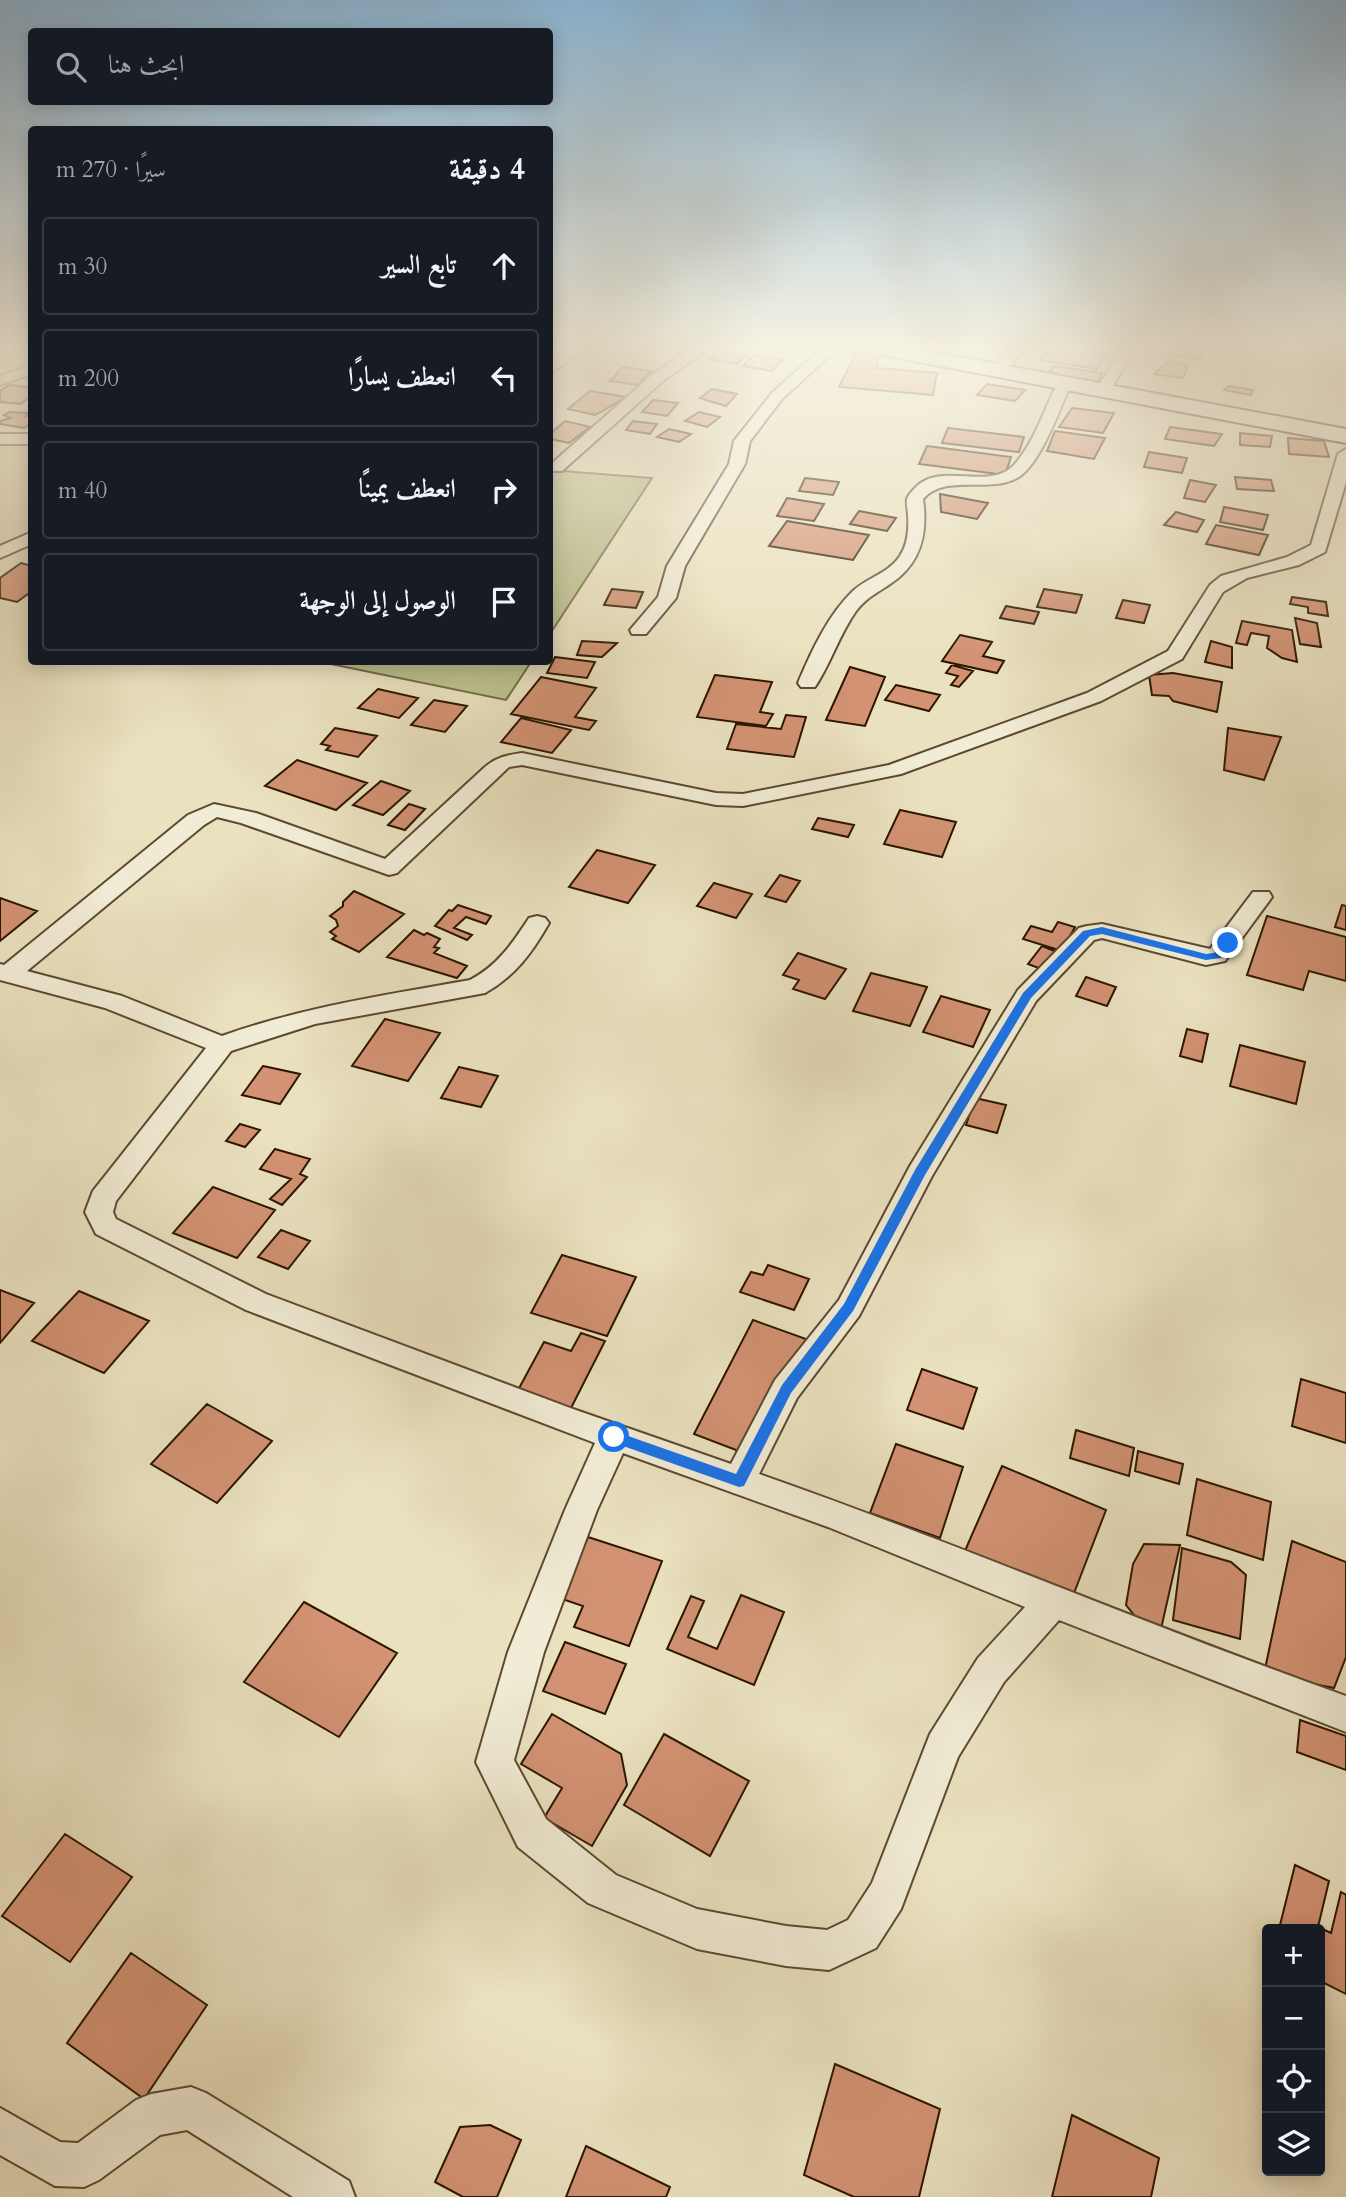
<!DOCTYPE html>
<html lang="ar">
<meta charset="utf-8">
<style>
body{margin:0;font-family:Cardo,Amiri,serif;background:#242831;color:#f1f3f6;direction:rtl}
.controls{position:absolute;right:21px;bottom:21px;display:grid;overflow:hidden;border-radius:7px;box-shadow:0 4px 18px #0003}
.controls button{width:63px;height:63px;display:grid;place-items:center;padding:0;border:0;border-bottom:2px solid #363941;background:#171b24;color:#f1f3f6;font:35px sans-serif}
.stop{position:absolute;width:21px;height:21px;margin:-16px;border:5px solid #1a73e8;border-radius:50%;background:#fff}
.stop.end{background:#1a73e8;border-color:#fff;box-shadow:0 2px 7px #0008}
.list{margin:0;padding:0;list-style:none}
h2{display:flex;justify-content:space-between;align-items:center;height:91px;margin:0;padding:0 28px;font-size:30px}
h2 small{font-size:23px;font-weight:400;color:#9ea1a6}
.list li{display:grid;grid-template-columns:46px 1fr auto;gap:21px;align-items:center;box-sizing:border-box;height:98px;margin:0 14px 14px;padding:0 14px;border:2px solid #363941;border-radius:7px}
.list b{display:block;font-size:26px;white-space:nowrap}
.list em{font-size:23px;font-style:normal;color:#9ea1a6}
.icon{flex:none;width:38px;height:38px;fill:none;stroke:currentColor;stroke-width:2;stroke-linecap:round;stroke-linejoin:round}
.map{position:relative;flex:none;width:1346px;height:2197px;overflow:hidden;direction:ltr}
.search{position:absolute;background:#171b24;box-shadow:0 4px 18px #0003;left:28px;top:28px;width:525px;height:77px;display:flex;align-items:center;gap:18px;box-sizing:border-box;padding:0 24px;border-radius:7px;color:#9ea1a6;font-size:26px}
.panel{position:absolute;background:#171b24;box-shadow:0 4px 18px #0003;left:28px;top:126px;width:525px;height:539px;border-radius:7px;direction:rtl}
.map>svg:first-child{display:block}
</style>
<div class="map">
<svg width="1346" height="2197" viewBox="0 0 1346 2197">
<rect width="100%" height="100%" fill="#eae1bf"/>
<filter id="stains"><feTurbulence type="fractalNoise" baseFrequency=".00286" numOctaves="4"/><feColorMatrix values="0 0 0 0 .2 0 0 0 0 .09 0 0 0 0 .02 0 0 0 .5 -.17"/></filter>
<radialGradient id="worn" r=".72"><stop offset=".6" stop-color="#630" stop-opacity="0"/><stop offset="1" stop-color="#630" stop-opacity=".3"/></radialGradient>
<path fill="#bcc18f" stroke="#746c48" stroke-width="2" d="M550,470L652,478L550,634Z
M321,662H531L506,700Z"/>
<path fill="#d29273" stroke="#2c1600" stroke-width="2" d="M1051,349H1083L1106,354L1097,369L1040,360Z
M1164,349H1199L1202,359L1163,354Z
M719,350L747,355L737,364L708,359Z
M856,353L879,357L876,368L937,373L933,395L839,387Z
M754,355L783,360L772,371L743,366Z
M1168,361L1188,365L1183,378L1154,374Z
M1054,366L1102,373L1098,383L1046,375Z
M623,367L651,371L638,385L610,381Z
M987,384L1025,390L1015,401L977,395Z
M9,385L32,388V396L20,404L0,402V391Z
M1229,386L1253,390L1251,395L1224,390Z
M712,389L737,394L726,406L700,398Z
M590,391L627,397L595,415L568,409Z
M653,400L678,403L667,416L642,412Z
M1072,408L1114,413L1103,433L1059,427Z
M9,412L28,413L26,416L32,414V423L24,428L0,424V421L11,418L4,415Z
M699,412L720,417L707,427L685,421Z
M565,421L590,427L569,443L550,439V434Z
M633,421L657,424L650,434L626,430Z
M1170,427L1222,434L1214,446L1165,439Z
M948,428L1024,437L1019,452L942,443Z
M669,429L691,434L679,442L657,437Z
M1055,431L1105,438L1094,459L1047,451Z
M1240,433L1272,436L1270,447L1240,445Z
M1288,438L1324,441L1329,457L1289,454Z
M927,446L1011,457L1005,475L919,464Z
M1149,452L1187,458L1182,473L1144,467Z
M1235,477L1271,480L1274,491L1237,489Z
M805,478L839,482L833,495L799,491Z
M1190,480L1216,485L1205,502L1184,498Z
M940,494L988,503L977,519L941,512Z
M787,498L824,504L814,521L777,516Z
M1224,507L1268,515L1263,530L1220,522Z
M859,511L896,518L887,531L850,524Z
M1176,512L1204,520L1197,532L1164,525Z
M787,521L869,535L853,560L769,546Z
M1216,525L1268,535L1259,555L1206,544Z
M21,563L32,566V591L17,602L0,598V578Z
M612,589L643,592L636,608L604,605Z
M1044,589L1082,595L1076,613L1037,607Z
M1292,597L1326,602L1328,616L1308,613V607L1290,604Z
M1123,600L1150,605L1144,623L1116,618Z
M1006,606L1039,612L1034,624L1000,618Z
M1295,618L1317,623L1321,647L1300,644Z
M1242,621L1292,630L1297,662L1282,658L1267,648L1269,636L1251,633L1247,645L1236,643Z
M960,635L992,642L983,656L1004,661L997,673L942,661Z
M582,641L617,643L602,657L577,655Z
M1211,641L1232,647V668L1205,662Z
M555,657L595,662L587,678L547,673Z
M952,665L973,671L959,687L951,685L958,676L946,673Z
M850,667L885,677L865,726L826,720Z
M1173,673L1222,682L1217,712L1173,701L1169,696L1152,695L1149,675Z
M715,675L772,682L760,712L773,714L766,726L697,717Z
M541,677L596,688L575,717L596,721L589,730L511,714Z
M896,685L940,695L929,711L885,700Z
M378,689L418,698L399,718L358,708Z
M434,700L467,706L445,732L411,725Z
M786,715L806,717L794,757L727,749L736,724L781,729Z
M521,718L571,730L552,753L501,742Z
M335,728L377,736L358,757L326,750L330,746L321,744Z
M1228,728L1281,737L1264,780L1224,770Z
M297,760L367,783L336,810L265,786Z
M381,781L410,791L383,815L353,805Z
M409,804L425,809L405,830L388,825Z
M900,810L956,822L942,857L884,844Z
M818,818L854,825L848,837L812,829Z
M597,850L655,865L628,903L569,887Z
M780,875L800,881L786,902L765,896Z
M714,883L752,894L736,918L697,906Z
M354,891L404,914L359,952L332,939L336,936L330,932L338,926L336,920L330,916L343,906V902Z
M0,898L37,911L0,941Z
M458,905L491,916L486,924L466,917L454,928L472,935L467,940L435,926L449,910L452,911Z
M1342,905L1346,906V930L1335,927Z
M1267,916L1346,937V981L1309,971L1303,990L1247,975Z
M1058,922L1075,927L1062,951L1023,939L1031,926L1052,932Z
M414,930L424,935L427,933L440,939L434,947L439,948L434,953L467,966L457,978L387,957Z
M1042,946L1057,952L1044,970L1028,964Z
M798,953L846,969L825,999L793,989L799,980L783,975Z
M871,973L927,987L910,1026L853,1011Z
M1086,977L1116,987L1107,1006L1076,996Z
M941,996L990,1010L973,1047L923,1032Z
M385,1019L440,1033L408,1081L352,1066Z
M1187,1029L1208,1034L1202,1062L1180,1056Z
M1240,1045L1305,1062L1296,1104L1230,1086Z
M263,1066L300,1074L280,1104L242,1095Z
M459,1067L498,1076L481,1107L441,1098Z
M975,1098L1006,1105L997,1133L966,1125Z
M240,1124L260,1130L245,1147L226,1141Z
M275,1149L310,1159L300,1174L307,1177L282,1205L270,1199L291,1179L260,1169Z
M213,1187L275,1210L237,1258L173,1233Z
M281,1230L310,1241L288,1269L258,1257Z
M562,1255L636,1277L607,1336L531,1313Z
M768,1265L809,1279L794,1310L740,1292L751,1272L763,1275Z
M0,1290L34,1303L0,1343Z
M79,1291L149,1321L104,1373L32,1341Z
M753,1320L806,1339L749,1455L694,1434Z
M581,1333L605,1341L570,1410L517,1392L544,1342L571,1351Z
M922,1369L977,1388L963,1429L907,1410Z
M1301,1379L1346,1393V1443L1292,1426Z
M207,1404L272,1441L217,1503L151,1464Z
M1076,1430L1134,1448L1129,1476L1070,1458Z
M896,1444L963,1467L940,1538L870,1513Z
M1138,1451L1183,1464L1179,1484L1135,1471Z
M1002,1466L1106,1510L1071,1601L964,1553Z
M1197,1479L1271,1502L1263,1560L1187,1535Z
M588,1537L662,1561L629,1646L574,1627L583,1606L562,1599Z
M1292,1541L1346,1562V1657L1334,1688L1298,1681L1265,1669Z
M1144,1544L1180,1545L1161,1629L1138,1620L1126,1605L1133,1564Z
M1182,1548L1231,1562L1246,1575L1240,1639L1173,1620Z
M741,1595L784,1612L754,1685L667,1649L691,1596L704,1601L688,1637L717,1649Z
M304,1602L397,1653L339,1737L244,1682Z
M565,1642L626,1664L605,1714L543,1691Z
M552,1714L621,1754L627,1785L592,1846L544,1818L562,1788L521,1764Z
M1300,1720L1346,1736V1770L1297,1752Z
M664,1734L749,1781L710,1856L624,1805Z
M65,1834L132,1877L70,1962L2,1916Z
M1295,1865L1329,1881L1318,1927L1331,1933L1341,1892L1346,1895V1994L1320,1981V1929H1279Z
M131,1953L207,2005L144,2099L67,2043Z
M835,2064L940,2109L919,2197H854L804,2175Z
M1072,2115L1159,2158L1151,2197H1052Z
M490,2125L521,2140L497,2197H463L435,2182L460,2127Z
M586,2146L670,2187L666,2197H566Z"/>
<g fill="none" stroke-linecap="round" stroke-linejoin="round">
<g stroke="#5c4930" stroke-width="4">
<path id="street" d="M0,349H13L14,352L0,361Z
M570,349H587L550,373V363Z
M690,349H708L664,380L562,471H550V465L653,374Z
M821,349H837L782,399L750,441L745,464L685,566L676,598L646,634H632L630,630L658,597L667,566L729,464L734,441L772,393Z
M1009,349H1024L1003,375H993L991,372Z
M1121,349H1135L1108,394H1098L1096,391Z
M32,365V374L0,385V376Z
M1064,380L1071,384C1060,408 1040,466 1017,478C988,494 946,473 923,499C928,534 921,564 890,584C877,593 866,598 856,611C839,635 831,663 815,687H801L798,683C811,652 828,615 853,591C868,577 888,574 900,556C908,544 909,529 908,515C908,510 906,503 907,499C908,495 914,489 917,486C943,462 990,491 1014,465C1034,443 1044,410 1057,384Z
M0,434H32V444H0Z
M1346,449V482L1325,552L1299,565L1247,578L1223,592L1182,659L1101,701L901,774L743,806L716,805L522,765L509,767L397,873L389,875L241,823L217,817L204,825L27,971L122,996L222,1036C303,1007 386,995 470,980C498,965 512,944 529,918L537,916L545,918L549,923C532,953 515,976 485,993L315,1024L231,1051L116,1201L113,1212L116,1219L266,1294L573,1409L731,1464L775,1380L839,1300L910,1166L1018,990L1079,928L1087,926L1102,924L1210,949L1253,892H1269L1272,897L1225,961L1206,965L1102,938L1094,940L1036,1001L932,1176L859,1316L797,1398L759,1474C957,1543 1149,1626 1346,1696V1732L1059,1620L1004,1682L958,1757L901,1909L876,1948L829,1970L786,1966L697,1949L588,1903L518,1847L476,1762L508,1652L565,1510L595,1443L246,1310L96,1234L85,1212L93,1191L206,1048L105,1008L0,980V964L4,965L188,815L214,804L256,813L385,859L485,767C497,757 507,755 522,753L716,793L743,794L889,765L1087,693L1168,651L1210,585L1221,576L1287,557L1311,545L1338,454ZM623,1453L828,1527L1025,1607L978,1658L930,1734L872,1883L848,1920L827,1930L786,1926L697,1909L616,1875L546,1819L514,1760L544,1652L597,1510Z
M32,532V544L0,558V546Z
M191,2087L206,2093L349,2181L355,2197H293L187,2130L160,2135L99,2180L84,2187L55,2186L0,2155V2108L60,2142L78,2143L136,2100L151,2094Z"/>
</g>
<g stroke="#2c1600" stroke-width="4">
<path id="secondary" d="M872,349H917L1346,429V443L882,355Z"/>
</g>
<use href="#street" fill="#f1ecd5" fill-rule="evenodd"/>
<use href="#secondary" fill="#f1ecd5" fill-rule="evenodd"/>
</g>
<linearGradient id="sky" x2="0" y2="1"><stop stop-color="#8ab6d7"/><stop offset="0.53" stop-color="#f6f2e2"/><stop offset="1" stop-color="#f6f2e2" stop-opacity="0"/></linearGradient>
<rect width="1346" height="657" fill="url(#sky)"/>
<path fill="#1a73e8" d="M1102,927L1206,954L1214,953L1225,941L1234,943L1221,958L1206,960L1102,934L1090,936L1031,998L925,1175L853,1311L791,1393L744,1486L739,1487L609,1441V1433L614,1431L736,1474L782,1385L844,1304L915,1170L1023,993L1083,931Z"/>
<rect width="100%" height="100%" filter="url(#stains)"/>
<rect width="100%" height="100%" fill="url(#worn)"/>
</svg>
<div class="controls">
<button>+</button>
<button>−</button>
<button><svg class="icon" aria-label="locate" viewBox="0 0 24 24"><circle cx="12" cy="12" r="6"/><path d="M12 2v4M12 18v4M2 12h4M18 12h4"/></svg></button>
<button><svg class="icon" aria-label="layers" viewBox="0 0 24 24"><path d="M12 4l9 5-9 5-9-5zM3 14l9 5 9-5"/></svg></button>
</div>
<div class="stop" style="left:614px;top:1437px"></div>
<div class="stop end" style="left:1228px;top:943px"></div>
<div class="search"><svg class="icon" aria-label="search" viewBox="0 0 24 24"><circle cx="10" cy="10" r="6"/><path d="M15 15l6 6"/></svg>ابحث هنا</div>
<section class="panel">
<h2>4 دقيقة<small>سيرًا · 270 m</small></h2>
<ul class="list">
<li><svg class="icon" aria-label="ahead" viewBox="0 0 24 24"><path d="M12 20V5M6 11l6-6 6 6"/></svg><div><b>تابع السير</b></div><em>30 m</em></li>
<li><svg class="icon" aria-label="left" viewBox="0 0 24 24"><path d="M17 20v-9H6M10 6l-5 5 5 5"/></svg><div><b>انعطف يسارًا</b></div><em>200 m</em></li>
<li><svg class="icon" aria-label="right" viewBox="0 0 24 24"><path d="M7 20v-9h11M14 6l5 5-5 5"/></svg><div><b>انعطف يمينًا</b></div><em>40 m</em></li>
<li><svg class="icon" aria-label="arrive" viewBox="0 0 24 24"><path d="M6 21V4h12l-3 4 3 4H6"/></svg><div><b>الوصول إلى الوجهة</b></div></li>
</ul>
</section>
</div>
